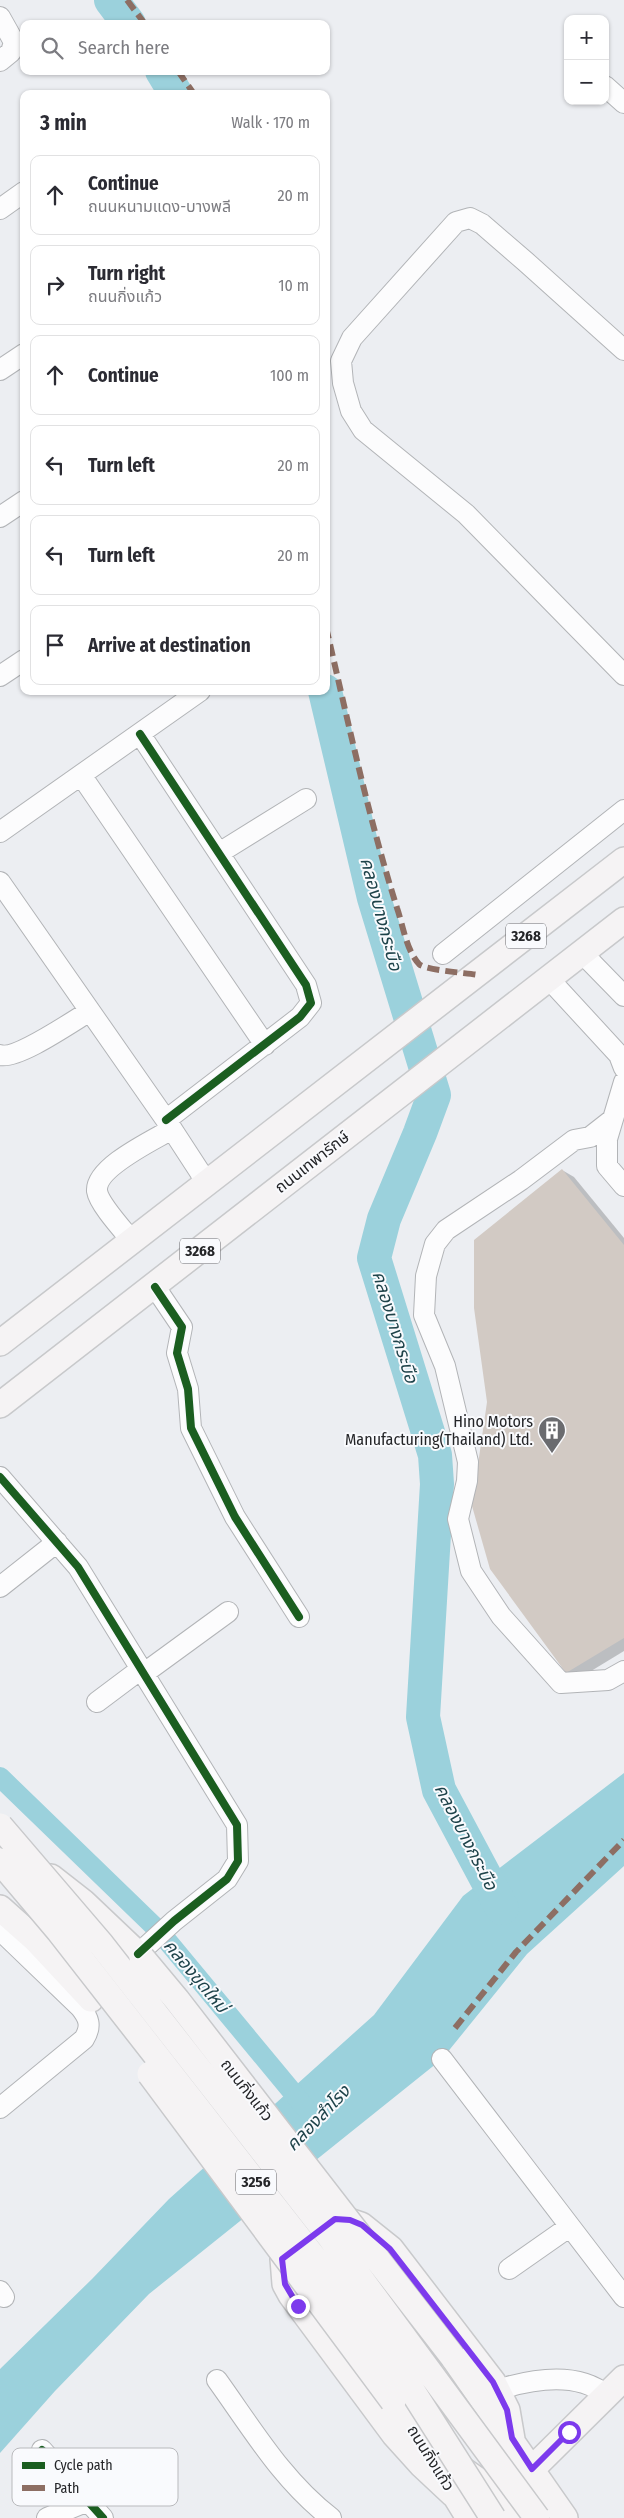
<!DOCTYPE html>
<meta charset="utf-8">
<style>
body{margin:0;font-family:"Fira Sans Condensed","Noto Sans Thai",sans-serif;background:#f2f2f3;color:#2b2b33}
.controls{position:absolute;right:15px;top:15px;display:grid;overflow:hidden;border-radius:10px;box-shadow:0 1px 4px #0004}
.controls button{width:45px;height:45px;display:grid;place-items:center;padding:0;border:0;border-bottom:1px solid #e1e1e2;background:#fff;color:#2b2b33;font:25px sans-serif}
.stop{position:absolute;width:15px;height:15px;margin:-11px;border:4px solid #7c3aed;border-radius:50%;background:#fff}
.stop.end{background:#7c3aed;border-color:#fff;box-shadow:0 1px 5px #0008}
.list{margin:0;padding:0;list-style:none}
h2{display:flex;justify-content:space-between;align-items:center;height:65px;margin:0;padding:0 20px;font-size:21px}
h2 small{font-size:16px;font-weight:400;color:#7c7c81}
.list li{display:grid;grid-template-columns:32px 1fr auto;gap:15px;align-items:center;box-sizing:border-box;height:80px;margin:0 10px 10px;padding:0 10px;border:1px solid #e1e1e2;border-radius:10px}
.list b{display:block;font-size:19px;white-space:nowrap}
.list p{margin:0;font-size:16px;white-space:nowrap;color:#7c7c81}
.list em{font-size:16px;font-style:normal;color:#7c7c81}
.icon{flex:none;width:28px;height:28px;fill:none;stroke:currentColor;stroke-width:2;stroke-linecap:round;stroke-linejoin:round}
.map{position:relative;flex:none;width:624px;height:2518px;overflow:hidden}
.search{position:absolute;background:#fff;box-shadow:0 1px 4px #0004;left:20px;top:20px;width:310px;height:55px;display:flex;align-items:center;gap:12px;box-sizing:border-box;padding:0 18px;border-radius:10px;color:#7c7c81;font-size:19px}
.panel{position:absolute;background:#fff;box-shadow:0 1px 4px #0004;left:20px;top:90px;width:310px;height:605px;border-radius:10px}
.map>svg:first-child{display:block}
</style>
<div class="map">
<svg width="624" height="2518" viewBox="0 0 624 2518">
<rect width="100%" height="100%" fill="#eceef2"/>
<path fill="#9bd1dc" d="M624,1773V1866L527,1954L442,2059L149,2294L55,2391L0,2453V2369L92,2279L169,2199L374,2015L463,1896Z"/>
<path fill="#0003" d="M562,1170L574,1177L624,1238V1651L578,1679L566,1672L489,1402Z"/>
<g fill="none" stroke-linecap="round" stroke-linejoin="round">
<path stroke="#9bd1dc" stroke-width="20" d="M0,1777L159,1931L309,2112"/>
<path stroke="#9bd1dc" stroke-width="34" d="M111,0L129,24
M162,71L176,94
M325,691L374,898L434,1095L420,1133L384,1219L374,1258L435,1455L437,1484L423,1717L439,1790L502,1908"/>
</g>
<path fill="#d2cac4" d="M562,1169L624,1245V1638L566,1673L490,1569L472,1506L487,1402L474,1308V1240Z"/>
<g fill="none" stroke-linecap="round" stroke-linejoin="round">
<g stroke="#b2b4b7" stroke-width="22">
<path id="minor" d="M0,17L14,42L11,52L0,61
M605,86L624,103
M0,209L24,192
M624,350L526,262L482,224L470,218L456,222L352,338L341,361L343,383L351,411L363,430L466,514L624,675
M0,370L24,354
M0,517L24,501
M0,676L24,660
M140,734L306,985L311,1003L300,1017L166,1120
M81,775L265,1045
M0,832L200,691
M219,853L306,799
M0,882L166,1120L207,1183
M582,953L624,996
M443,954L624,810
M549,979L619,1055L624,1068
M0,1055C17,1060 73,1021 90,1011
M624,1082L607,1139V1166L624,1186
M613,1119L590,1137L574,1140L521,1180L446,1230L435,1244L426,1276L424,1315L445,1366L468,1462L467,1481L458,1519L471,1571L501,1616L561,1683L608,1680L624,1671
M132,1241C123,1230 99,1204 97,1191C95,1167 154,1140 172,1129
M155,1287L182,1327L177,1353L188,1389L191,1428L235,1517L299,1617
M0,1477L78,1567L237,1825L238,1861L227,1879L174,1921L138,1954
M0,1587L57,1542
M143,1674L228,1612
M97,1702L141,1669
M0,1930L80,2007C89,2018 92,2026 84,2039L0,2108
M442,2059L624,2297
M509,2269L569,2227
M0,2291L4,2297
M217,2380C253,2430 282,2480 331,2518
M497,2390C532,2379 577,2371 606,2395
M42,2450L103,2518
M47,2518L88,2501"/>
</g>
<g stroke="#c8c9cb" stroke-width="28">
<path id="major" d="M0,1343L624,860
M0,1405L624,920
M51,1877L83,1902L142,1958
M0,1908L36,1940L91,1999
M346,2220L361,2225L391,2249L493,2382L507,2410L512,2439
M298,2247L283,2259L285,2284L291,2295L394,2434L422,2465L453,2494
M453,2357L565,2518
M393,2401L424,2445L469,2518
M532,2469L624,2378
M463,2470L506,2500L519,2518"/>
</g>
<use href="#minor" stroke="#fcfcfd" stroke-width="20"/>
<use href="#major" stroke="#f5f3f4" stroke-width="25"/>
<g stroke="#c8c9cb" stroke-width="28" stroke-linecap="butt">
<path id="major-bridge" d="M0,1826L101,1944L330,2237L537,2518
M0,1861L59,1931L387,2351L493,2518
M142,1958L177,2000L453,2357
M150,2074L393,2401"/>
</g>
<use href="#major-bridge" stroke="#f5f3f4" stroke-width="25"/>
<path stroke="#8d6e63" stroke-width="6" stroke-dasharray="12 6" stroke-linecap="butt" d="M127,0L145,24
M178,71L194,94
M326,627C348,721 368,816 397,908C403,925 406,950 419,964C424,970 467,973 478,975
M455,2028L516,1952L624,1840"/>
<g stroke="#f9fafd" stroke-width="11">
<path id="cycleway" d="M140,734L306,985L311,1003L300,1017L166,1120
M155,1287L182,1327L177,1353L188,1389L191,1428L235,1517L299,1617
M0,1477L78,1567L237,1825L238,1861L227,1879L174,1921L138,1954
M42,2450L103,2518"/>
</g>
<use href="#cycleway" stroke="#1b5e20" stroke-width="8"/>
</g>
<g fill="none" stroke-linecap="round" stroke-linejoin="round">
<path stroke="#7c3aed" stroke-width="6" d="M298,2306L285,2284L282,2259L335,2219L350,2220L362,2225L390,2249L493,2382L507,2410L512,2438L532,2469L569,2432"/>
</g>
<defs>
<g id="building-pin" transform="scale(1.4375)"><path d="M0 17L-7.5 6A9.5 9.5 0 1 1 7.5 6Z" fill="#6a6b6f" stroke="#f9fafd"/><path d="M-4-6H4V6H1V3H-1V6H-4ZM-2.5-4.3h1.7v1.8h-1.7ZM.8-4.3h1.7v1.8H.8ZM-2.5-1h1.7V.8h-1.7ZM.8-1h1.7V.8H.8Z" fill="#fff"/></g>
</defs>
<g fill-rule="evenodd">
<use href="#building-pin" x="552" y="1430"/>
</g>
<g text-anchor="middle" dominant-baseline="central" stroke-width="4" stroke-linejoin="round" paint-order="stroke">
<g fill="#f9fafd" stroke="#646568" stroke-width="1">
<rect x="506" y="923.5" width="40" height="25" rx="4"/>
<rect x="180" y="1238.5" width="40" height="25" rx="4"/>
<rect x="236" y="2169.5" width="40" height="25" rx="4"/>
</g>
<g font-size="15" font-weight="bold" fill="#242528">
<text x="526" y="936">3268</text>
<text x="200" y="1251">3268</text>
<text x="256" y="2182">3256</text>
</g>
<g font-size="16" fill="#242528" stroke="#f9fafd">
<text transform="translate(312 1162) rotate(-38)">ถนนเทพารักษ์</text>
<text transform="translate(247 2090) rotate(52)">ถนนกิ่งแก้ว</text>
<text transform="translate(431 2458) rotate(58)">ถนนกิ่งแก้ว</text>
</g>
<g font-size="16" fill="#242528" stroke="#f9fafd" text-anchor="end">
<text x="533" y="1421">Hino Motors<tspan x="533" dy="18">Manufacturing(Thailand) Ltd.</tspan></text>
</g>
<g font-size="18" font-style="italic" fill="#1e434a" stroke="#f9fafd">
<text transform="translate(381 914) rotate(75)">คลองบางกระบือ</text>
<text transform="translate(395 1327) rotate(73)">คลองบางกระบือ</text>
<text transform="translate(466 1837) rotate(63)">คลองบางกระบือ</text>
<text transform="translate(196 1976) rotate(50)">คลองขุดใหม่</text>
<text transform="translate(318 2118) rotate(-46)">คลองสำโรง</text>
</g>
</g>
<rect x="12" y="2448" width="166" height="58" rx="8" fill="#f9fafd" stroke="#b9babd" stroke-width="1"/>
<rect x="22" y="2462" width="23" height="7" fill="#1b5e20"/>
<rect x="22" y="2485" width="23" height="6" fill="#8d6e63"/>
<g font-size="14" fill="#242528">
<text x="54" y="2470">Cycle path</text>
<text x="54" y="2493">Path</text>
</g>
</svg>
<div class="controls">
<button>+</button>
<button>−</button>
</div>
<div class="stop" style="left:569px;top:2432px"></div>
<div class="stop end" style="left:298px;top:2306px"></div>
<div class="search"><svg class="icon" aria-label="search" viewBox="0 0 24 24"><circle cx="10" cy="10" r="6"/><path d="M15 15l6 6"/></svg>Search here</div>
<section class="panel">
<h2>3 min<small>Walk · 170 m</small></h2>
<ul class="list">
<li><svg class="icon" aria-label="ahead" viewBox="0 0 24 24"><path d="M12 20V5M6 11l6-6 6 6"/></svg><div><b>Continue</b><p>ถนนหนามแดง-บางพลี</p></div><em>20 m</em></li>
<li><svg class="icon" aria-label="right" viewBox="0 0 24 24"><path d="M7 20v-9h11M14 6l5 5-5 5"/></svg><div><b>Turn right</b><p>ถนนกิ่งแก้ว</p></div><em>10 m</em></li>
<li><svg class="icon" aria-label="ahead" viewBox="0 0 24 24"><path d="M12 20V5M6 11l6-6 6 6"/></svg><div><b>Continue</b></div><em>100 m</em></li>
<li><svg class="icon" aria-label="left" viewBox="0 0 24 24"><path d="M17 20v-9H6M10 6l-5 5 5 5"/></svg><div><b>Turn left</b></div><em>20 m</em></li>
<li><svg class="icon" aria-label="left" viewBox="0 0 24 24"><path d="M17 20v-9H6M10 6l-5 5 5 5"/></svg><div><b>Turn left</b></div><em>20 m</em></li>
<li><svg class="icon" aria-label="arrive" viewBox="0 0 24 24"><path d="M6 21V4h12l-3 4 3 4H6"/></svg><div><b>Arrive at destination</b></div></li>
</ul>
</section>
</div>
